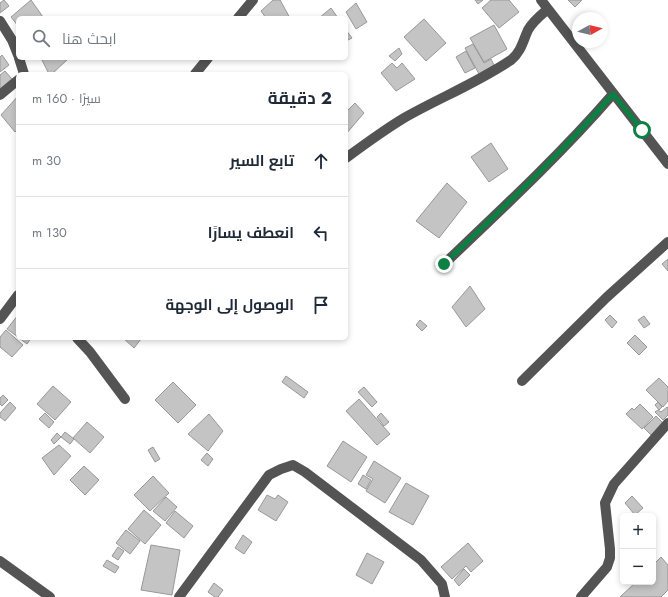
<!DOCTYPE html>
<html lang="ar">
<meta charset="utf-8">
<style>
body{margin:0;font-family:Jost,Cairo,sans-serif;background:#f2f2f3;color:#1f2937;direction:rtl}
.controls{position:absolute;right:12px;bottom:12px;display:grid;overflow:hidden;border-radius:6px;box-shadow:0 2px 6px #0003}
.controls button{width:36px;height:36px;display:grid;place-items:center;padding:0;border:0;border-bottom:1px solid #e0e1e3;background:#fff;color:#1f2937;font:20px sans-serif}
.compass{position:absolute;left:572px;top:12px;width:36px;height:36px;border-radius:50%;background:#fff;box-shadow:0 2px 6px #0003;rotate:82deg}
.stop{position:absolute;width:12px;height:12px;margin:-9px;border:3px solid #0b8043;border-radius:50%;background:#fff}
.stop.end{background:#0b8043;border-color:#fff;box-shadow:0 1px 4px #0008}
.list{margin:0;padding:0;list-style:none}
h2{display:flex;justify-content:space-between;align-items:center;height:52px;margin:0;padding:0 16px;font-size:17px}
h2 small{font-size:13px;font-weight:400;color:#747a83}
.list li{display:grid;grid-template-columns:26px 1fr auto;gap:12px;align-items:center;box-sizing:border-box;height:72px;padding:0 16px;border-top:1px solid #e0e1e3}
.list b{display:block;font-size:15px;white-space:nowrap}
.list em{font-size:13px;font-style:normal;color:#747a83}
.icon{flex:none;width:22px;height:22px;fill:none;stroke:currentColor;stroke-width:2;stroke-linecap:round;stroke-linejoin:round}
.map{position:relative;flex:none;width:668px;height:597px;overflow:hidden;direction:ltr}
.search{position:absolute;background:#fff;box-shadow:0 2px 6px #0003;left:16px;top:16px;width:332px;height:44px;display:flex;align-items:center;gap:10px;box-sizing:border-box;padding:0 14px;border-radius:6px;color:#747a83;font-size:15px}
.panel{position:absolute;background:#fff;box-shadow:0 2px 6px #0003;left:16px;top:72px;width:332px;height:268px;border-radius:6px;direction:rtl}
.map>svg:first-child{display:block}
</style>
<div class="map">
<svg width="668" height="597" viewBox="0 0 668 597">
<rect width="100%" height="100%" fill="#fff"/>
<path fill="#c4c4c4" stroke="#989898" d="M4,0L9,6L0,13V3Z
M31,0L43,17L18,18V26L11,17Z
M273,0H280L290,18H266L261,11Z
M475,0H483L478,4Z
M491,0H509L519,12L499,28L482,8Z
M568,0H582L575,7Z
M356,3L367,22L356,29L346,12Z
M331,8L338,18H319Z
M424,19L446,43L426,61L404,37Z
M494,25L507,49L484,62L470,38Z
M346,30L352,38L346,41Z
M473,44L484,63L491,59L494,65L479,74L465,48Z
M399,48L402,54L395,61L389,56Z
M466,51L475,68L465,73L456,57Z
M2,55L9,65L0,72V57Z
M41,58H69L52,74H49Z
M392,63L397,68L402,63L415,79L396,91L381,73Z
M5,71L12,79L0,89V75Z
M18,96V129L15,132L1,115Z
M355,103L364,113L346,134V112Z
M491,143L508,169L489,182L471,157Z
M447,183L467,202L439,238L416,221Z
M668,259V271L662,264Z
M470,286L485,309L466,327L452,307Z
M18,315V337L7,329Z
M610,315L617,322L612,328L605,320Z
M644,316L650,324L644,328L638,320Z
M420,320L427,326L422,331L416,325Z
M6,330L23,345L12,357L0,347V337Z
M635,335L647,347L639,355L627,343Z
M19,338H31L27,344Z
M123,338H141V339L134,348Z
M286,376L308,392L304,398L282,382Z
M659,378L668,387V401L663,407L646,390Z
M173,382L196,405L178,423L155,400Z
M53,386L71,402L55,420L37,404Z
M364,387L377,402L372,407L358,392Z
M3,395L8,400L2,406L0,404V398Z
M359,399L390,434L377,445L346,411Z
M10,402L16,408L5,421L0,417V413Z
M658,402L662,407L659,410L655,405Z
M640,404L653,417L642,429L626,414L632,408L634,410Z
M667,407L668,408V415L663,420L655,412L658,410L661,412Z
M45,413L54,422L49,428L39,419Z
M381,413L389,422L384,426L377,417Z
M209,414L223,431L208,451L188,434Z
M656,416L663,423L651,435L644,428Z
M87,422L104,437L90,453L73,438Z
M65,432L74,439L70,444L61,437Z
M57,433L61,437L54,444L51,440Z
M343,441L367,457L351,482L327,466Z
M59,445L71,456L54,475L42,458Z
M153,447L160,459L155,462L148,450Z
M207,453L213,459L208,466L201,460Z
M374,461L401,478L385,503L366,491L373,479L366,475Z
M84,466L99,480L85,495L70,480Z
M363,475L371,480L366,489L358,484Z
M153,476L169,493L150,511L134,495Z
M406,483L429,496L413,525L389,512Z
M267,495L275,499L278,495L288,502L276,521L258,510Z
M632,496L643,508L635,515L625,503Z
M166,497L177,507L165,521L153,511Z
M144,510L161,525L145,544L128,529Z
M175,511L193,526L184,538L166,523Z
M126,530L140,541L130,554L116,543Z
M243,535L252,542L244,554L235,548Z
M468,543L483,561L471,572L466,566L452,579L441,567Z
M151,545L180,550L172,595L141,590Z
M118,547L124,551L118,560L112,556Z
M367,553L384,562L372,584L356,575Z
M661,557L668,565V590L661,597H620L636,582H653V565Z
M107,560L119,567L115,573L103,566Z
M464,569L470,575L459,586L454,580Z
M214,583L223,590L218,597H215L208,592Z"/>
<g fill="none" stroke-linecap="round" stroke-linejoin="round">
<path stroke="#545454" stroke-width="10" d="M541,0L668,164
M238,18L253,0
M0,21L12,40L18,55
M19,58L24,74
M195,74L208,58
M0,95L18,80
M346,158C365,144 384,130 404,118C439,98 477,83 511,60C521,52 523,41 528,30C533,21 541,15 548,9
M444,264C502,209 561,154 613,94
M0,319L18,295
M77,338L90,352L125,399
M522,381L607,297L668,242
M0,561L50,597
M179,597L269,475L281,469L293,465L305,472L421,560L442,584L445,597
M581,597L607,567L610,558V549L605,503L614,484L668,423"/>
</g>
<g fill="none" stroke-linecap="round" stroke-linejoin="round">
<path stroke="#0b8043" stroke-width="5" d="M444,264C502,209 561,154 613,94L642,130"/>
</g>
</svg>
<div class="controls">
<button>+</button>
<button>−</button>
</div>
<svg class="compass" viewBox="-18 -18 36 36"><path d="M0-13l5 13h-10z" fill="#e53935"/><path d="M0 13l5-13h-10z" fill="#747a83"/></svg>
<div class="stop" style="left:642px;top:130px"></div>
<div class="stop end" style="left:444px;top:264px"></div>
<div class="search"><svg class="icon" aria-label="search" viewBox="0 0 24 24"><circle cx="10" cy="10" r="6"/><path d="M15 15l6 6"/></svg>ابحث هنا</div>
<section class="panel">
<h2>2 دقيقة<small>سيرًا · 160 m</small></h2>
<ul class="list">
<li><svg class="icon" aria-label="ahead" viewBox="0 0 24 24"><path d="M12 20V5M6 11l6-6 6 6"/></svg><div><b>تابع السير</b></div><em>30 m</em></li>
<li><svg class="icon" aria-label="left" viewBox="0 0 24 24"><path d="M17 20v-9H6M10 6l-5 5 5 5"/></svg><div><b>انعطف يسارًا</b></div><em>130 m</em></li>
<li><svg class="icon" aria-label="arrive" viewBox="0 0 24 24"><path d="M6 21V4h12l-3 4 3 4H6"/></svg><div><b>الوصول إلى الوجهة</b></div></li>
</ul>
</section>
</div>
